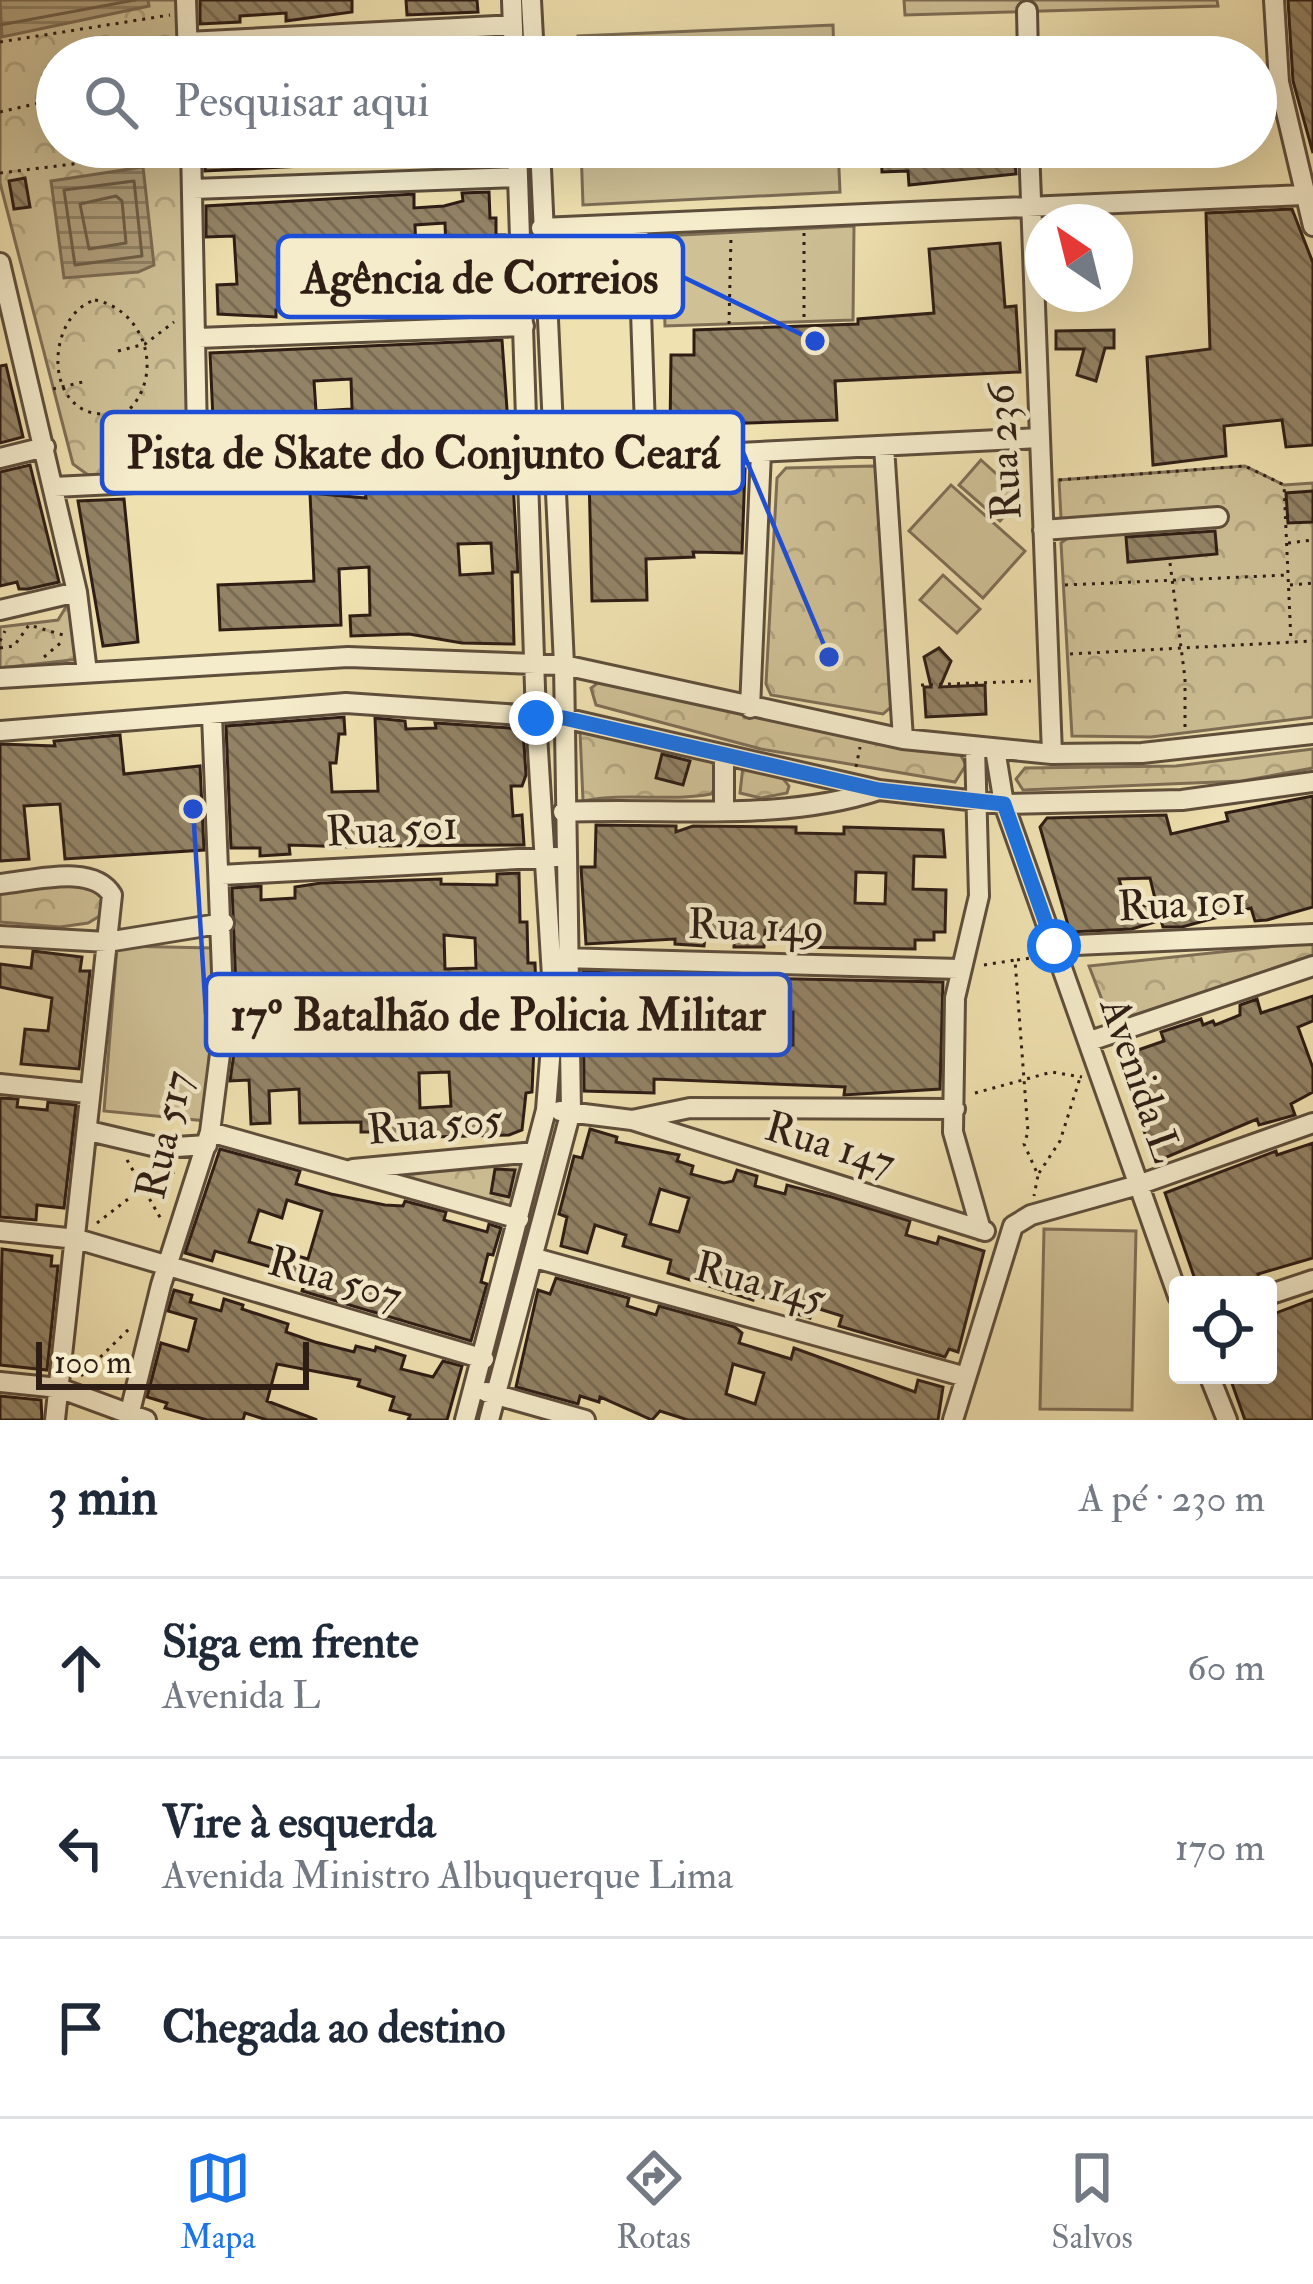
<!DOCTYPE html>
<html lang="pt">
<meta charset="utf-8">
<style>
body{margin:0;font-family:"IM FELL Double Pica",serif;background:#f2f2f3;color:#1f2937}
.controls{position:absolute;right:36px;bottom:36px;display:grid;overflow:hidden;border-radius:12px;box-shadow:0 12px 48px #0002}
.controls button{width:108px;height:108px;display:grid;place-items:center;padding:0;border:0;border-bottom:3px solid #e0e1e3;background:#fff;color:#1f2937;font:60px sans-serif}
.compass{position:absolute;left:1025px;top:204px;width:108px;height:108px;border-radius:50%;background:#fff;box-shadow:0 12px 48px #0002;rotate:325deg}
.scale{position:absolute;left:36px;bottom:30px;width:273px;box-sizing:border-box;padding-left:12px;border:6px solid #2e1d15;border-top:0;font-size:33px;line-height:42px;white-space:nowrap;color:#2e1d15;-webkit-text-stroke:9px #f5eccc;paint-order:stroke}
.stop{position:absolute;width:36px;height:36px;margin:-27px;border:9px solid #1a73e8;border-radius:50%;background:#fff}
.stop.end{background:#1a73e8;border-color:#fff;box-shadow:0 3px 12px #0008}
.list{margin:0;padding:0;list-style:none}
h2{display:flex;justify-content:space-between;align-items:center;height:156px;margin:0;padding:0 48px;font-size:51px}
h2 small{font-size:39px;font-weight:400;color:#747a83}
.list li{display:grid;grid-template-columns:78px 1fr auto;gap:36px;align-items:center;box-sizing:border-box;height:180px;padding:0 48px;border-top:3px solid #e0e1e3}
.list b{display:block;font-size:45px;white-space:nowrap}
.list p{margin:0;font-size:39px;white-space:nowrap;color:#747a83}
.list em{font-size:39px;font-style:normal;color:#747a83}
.icon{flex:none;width:66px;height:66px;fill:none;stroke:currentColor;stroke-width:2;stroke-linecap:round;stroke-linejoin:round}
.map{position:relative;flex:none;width:1313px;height:1420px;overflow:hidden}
.search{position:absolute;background:#fff;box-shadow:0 12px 48px #0002;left:36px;right:36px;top:36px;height:132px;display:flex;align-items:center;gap:30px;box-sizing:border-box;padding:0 42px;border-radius:66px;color:#747a83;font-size:45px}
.sheet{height:696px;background:#fff}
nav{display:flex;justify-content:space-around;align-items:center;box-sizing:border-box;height:168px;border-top:3px solid #e0e1e3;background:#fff;font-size:33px;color:#747a83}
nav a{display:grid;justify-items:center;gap:6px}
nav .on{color:#1a73e8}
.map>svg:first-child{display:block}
</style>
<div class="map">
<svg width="1313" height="1420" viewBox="0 0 1313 1420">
<defs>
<pattern id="forest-crowns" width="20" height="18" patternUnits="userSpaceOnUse" patternTransform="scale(3)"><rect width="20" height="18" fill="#cfc096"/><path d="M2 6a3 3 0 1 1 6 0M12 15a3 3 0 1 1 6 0" fill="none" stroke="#b2a580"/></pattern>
<pattern id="water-rules" width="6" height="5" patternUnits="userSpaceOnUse" patternTransform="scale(3)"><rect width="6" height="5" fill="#ae9e7b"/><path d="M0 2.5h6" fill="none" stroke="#8e8064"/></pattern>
<pattern id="building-back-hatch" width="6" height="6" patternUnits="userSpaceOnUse" patternTransform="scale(3)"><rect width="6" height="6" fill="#938366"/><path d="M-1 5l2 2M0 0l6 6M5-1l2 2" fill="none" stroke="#786b53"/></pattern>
</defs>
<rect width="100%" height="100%" fill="#f0e1b0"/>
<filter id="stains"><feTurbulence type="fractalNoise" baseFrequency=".00167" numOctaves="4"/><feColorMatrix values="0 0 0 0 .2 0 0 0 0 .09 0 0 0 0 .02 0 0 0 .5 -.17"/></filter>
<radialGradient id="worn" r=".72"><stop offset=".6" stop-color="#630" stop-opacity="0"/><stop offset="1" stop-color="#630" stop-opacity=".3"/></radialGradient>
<path fill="#cfc096" stroke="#7e6e56" stroke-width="3" d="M904,0H1217L1218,6L905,15Z
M833,25L834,57H578V36Z
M581,147H838L840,192L583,205Z
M854,226L853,320L665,326L662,236Z
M981,460L1022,497L1000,521L959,485Z
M951,485L1025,551L983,598L909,531Z
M943,575L980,609L957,633L920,600Z
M117,946L213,948L207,1121L104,1111Z
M1044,1229L1136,1231L1132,1410L1040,1409Z"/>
<path fill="url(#forest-crowns)" stroke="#7e6e56" stroke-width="3" d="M0,0H181L184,57H57V147H187L189,462L182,471L88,475L73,464L0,183Z
M874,466L881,472L892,706L883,714L771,695L766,684L777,478L786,468Z
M1245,466L1284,485L1313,483V717L1151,737L1072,736L1061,543L1072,535L1068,521L1061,518L1059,480Z
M66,607H75L80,659L0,668V627L58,620Z
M602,680L861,739L949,749L960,754L966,765L955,782L761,749L596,705L591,688Z
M580,731L712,758L717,785L711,794C668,802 626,792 583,801Z
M1313,749V768L1242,781L1023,790L1016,779L1025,768L1176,766Z
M743,766L781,776L789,786L787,793L761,798L740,793Z
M87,877L109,891L103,914L88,923L60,927L0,922V884Z
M1313,942V955L1111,1023L1089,966Z
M341,1162H524L516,1210Z"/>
<path fill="url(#water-rules)" stroke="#7b6a52" stroke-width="3" d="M0,0H148L149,6L2,37Z
M143,167L154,265L138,272L64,278L51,181Z"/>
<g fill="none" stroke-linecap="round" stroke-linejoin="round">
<path stroke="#6e5e48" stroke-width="3" d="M0,25L135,0
M134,181L142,256L75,265L64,190Z
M116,196L122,201L126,243L89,249L80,204Z"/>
</g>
<path fill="url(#building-back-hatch)" stroke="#2e1d15" stroke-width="3" fill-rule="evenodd" d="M200,0H352V12L286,21V13L256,15L240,16V22L200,24Z
M406,0H477L478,12L407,15Z
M1288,0H1313V153L1293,81Z
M493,40L499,57H386V45Z
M205,147H381L382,162L205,171Z
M431,147H504V160L431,163Z
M881,147H1014L1016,174L909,185L908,171L882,172Z
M25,178L30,207L14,209L9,181Z
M489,192L490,218H496V235H505L508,307H501V313L449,315V304L389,312V299L358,300V310H276V317L218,314L217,285L237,284L234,236L206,237V206L414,194V208L444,206L463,201L462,193ZM445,223L447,276L417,277L415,225ZM355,238L356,273H327V240Z
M1292,209L1313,263V445L1286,447L1282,420L1224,426L1226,456L1153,465L1147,357L1210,349L1206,213Z
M1000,243L1005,307L1016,306L1020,372L835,381L837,420L686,425V432H670L671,355H694V330L858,324V319L934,313L929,249Z
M1114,330V348H1105L1096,381L1077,375L1084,349H1056V331Z
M502,340L510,451L364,456V444L334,446L335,458L245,464L246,460L223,461L222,442L214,441L210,353ZM351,379L352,409L316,411L314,381Z
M6,365L23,437L0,443V366Z
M30,465L59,582L28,589H19L17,582L0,586V472Z
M745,469L742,553L693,552L694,557L646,559L647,600L592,601L589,474Z
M513,482L518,572H512L514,644L462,643L409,634L351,636L350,616L370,615L369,567L339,569L341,625L220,630L218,585L314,581L310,493L366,498L365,487ZM491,543L493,573L460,575L458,544Z
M1313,491V522L1288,523L1286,493Z
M124,499L138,642L103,646L78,501Z
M1215,531L1217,554L1128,562L1126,537Z
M939,648L951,661L940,687L985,685L986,714L926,717L924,687H931L924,657Z
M344,717L345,734H339L336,763H330L332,792L378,791L375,718L405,721L406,729L436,728L435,723L523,729L526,775L522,786H511L513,816L522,815L524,845L380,846V840L350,842L351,847L289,845L290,854L260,856V848H231L226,726Z
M120,735L124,774L200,766L204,850L65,859L60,804L24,806L29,859L0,861V744L55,746L54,741Z
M662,754L690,761L683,785L656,778Z
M1313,796V907L1267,920L1255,921L1251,908L1182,927H1163L1161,920L1132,929L1070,932L1040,827L1047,818L1166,815L1171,834L1228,821L1226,813ZM1150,878L1156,903L1128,910L1119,879Z
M596,825L676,826V832L693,826L796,827V833L844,834V827L943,830L945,857L914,856L913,889L946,890L945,932H934V940H915V949L794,947V931L765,930L764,947H734V937H705L704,946L675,944V939L586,944L581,867H595ZM856,872L886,873L885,904L855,903Z
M519,873L520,922H527L528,963H535L536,992L477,994V987L428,989V996L344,1000L343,985L306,987L307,999H288L266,997L265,989L236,990L232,888L261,886V900L295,898V887L321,883L441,879V884L497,885V874ZM444,935L475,938L476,968L445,969Z
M33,951L82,957L80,971H90L79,1069L21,1064L25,1029L48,1031L52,998L0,987V964L31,968Z
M583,972L673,975V988H704V977L943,982L940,1089L844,1095L845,1087L654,1079V1093L584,1091ZM763,1011L793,1012V1045H763Z
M1313,996V1021L1298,1027L1313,1068V1092L1291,1104L1295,1115L1259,1125L1257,1119L1155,1162L1118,1057L1164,1041L1161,1032L1201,1019L1203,1025L1213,1021L1215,1025L1240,1015V1005L1257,999L1261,1013Z
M535,1023L532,1092L526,1093L522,1130L509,1135L392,1138L391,1132H361V1122L300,1123L299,1089L269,1091L270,1123L251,1124L249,1080L230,1081L236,1039L279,1037L280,1046L328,1042V1034L387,1030L388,1039H395L447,1029L448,1040L478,1039L477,1025ZM449,1072L451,1106L420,1108L419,1073Z
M0,1098L18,1099L17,1107L47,1110L48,1102L76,1105L64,1208L37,1205L36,1220L0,1217Z
M590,1129L617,1137L616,1142L679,1155L677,1161L693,1166L691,1174L724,1183L733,1181L737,1170L757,1176L755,1186L785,1194L787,1185L832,1197L910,1221L906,1235L937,1244L939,1237L984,1251L958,1352L949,1349L945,1357L839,1326L842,1316L813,1307L810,1318L794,1313L796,1306L754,1295L753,1300L668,1273L671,1260L623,1246L626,1235L595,1225L587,1253L561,1246L567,1217L559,1214L574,1156L582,1158ZM660,1189L689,1198L679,1232L650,1224Z
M1313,1143V1258L1258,1274L1260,1279L1244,1285H1197L1165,1193L1276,1151L1277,1155Z
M220,1149L300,1171L296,1184L331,1194L385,1205L403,1206L405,1201L446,1212L444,1220L487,1232L489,1224L501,1228L493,1255L488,1254L481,1282L487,1284L471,1341L302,1291L306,1277L215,1251L212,1261L185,1253ZM287,1200L322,1211L308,1259L249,1242L259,1210L282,1218Z
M495,1169L515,1170L509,1197L491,1193Z
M2,1249L52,1256L51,1266H58L47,1370L0,1365Z
M556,1278L629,1298L627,1306L656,1315L659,1306L735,1327L742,1333L739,1343L791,1359L794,1348L915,1392L918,1380L943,1387L938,1420H688L660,1411L652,1420L600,1397L599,1402L580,1396L578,1404L516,1387L538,1290L550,1294ZM733,1364L764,1373L755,1404L726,1394Z
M174,1290L192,1295L190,1302L221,1311L224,1299L243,1305L242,1309L288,1324L286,1332L315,1342L354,1352L356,1346L375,1351L376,1347L405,1356L401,1369L433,1377L443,1361L462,1366L447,1420H408L410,1415L390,1410L394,1397L358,1386L360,1380L277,1364L267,1401L317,1420H267L245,1413L243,1420H207L165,1408L167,1403L147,1397L161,1343L188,1351L196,1319L168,1311Z
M1313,1299V1420H1245L1229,1375H1268V1316Z
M0,1396L41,1400L42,1420H0Z"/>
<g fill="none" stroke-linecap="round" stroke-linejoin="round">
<g stroke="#5e4e3c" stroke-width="24">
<path id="minor" d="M186,0L188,57
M512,0L514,57
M531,0L534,57
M1274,0L1279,82L1313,226
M1027,11L1028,57
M187,42L513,25
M191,147L198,481
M1029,147L1052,754
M193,189L518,177
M638,225L646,456
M541,228L1303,195
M0,263L77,592L87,672
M198,338L524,326
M884,446L903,739
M0,458L45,447
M54,487L1039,438
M1043,530L1218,517
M0,610L77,592
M0,678L348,657L564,665L903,739L1052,754L1142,753L1313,734
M750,708L761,452
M0,731L346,703L564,718L879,790L1004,804L1182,800L1313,782
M975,747L979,896L955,998L953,1132L981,1230
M995,749L1004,804L1178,1296
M724,808V755
M563,812C668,807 778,823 879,790
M221,875L556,857
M0,884C33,881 93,863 112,895L55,1420
M0,936L107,942L224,923
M1054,946L1313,934
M562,958L959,969
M224,1023L562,1008
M1090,1041L1313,966
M0,1084L87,1093
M560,1111L632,1120L690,1108L955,1109
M632,1120L985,1231
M89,1131L161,1148L207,1145
M210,1132L519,1219
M353,1169L535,1152
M0,1231L77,1239L484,1359
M535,1258L966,1377
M1268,1295L1313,1280
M1209,1375L1227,1420
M0,1382L59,1388L146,1420
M486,1392L585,1420
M128,1420L161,1285L210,1132L224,1023L212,715
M465,1420L546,1110L554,1008L536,718L517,147
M489,1420L571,1111L564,665L540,147
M953,1420L1013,1226L1031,1215L1138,1185L1313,1123"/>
</g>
<path stroke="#2e1d15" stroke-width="3" stroke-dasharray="3 6" stroke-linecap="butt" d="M0,42L170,15
M0,112L39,103
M57,135C31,104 33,66 71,48L105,57
M0,173L171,152
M804,233V321
M95,300C149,311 166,382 122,416C111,414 94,415 84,410C43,389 53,313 95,300Z
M729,324L731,236
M118,351L145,344L174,322
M53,389L87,381
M1059,480L1245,466L1284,485L1291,642
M1288,543L1313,540
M1170,563L1185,678V729
M1065,585L1288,575
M1290,585L1313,583
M0,641L5,631
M0,648L14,646L29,625L63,635
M1070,654L1313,641
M44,657L64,640
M921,685L1031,681
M856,767L860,747
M1017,960L1037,957
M984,965L1015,960L1028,1132L1024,1144L1038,1175L1034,1196
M975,1093L1052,1072L1082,1077
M127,1160L161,1219
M1039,1173L1060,1141L1080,1078
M97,1223L145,1186L179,1170
M81,1376L130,1328"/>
<use href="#minor" stroke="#f5eccc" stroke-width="18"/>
</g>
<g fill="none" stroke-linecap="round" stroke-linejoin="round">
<path stroke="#1a73e8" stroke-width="15" d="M536,718H564L879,790L1004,804L1054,946"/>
</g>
<g text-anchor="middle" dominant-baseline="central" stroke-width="9" stroke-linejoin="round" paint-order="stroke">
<g font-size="42" fill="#2e1d15" stroke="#f5eccc">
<text transform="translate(1004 452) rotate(-93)">Rua 236</text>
<text transform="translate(392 829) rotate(-3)">Rua 501</text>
<text transform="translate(1182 904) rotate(-3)">Rua 101</text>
<text transform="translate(756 927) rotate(2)">Rua 149</text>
<text transform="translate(1140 1080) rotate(71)">Avenida L</text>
<text transform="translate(435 1125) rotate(-5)">Rua 505</text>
<text transform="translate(165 1135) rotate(-77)">Rua 517</text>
<text transform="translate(830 1145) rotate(17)">Rua 147</text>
<text transform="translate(335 1279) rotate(16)">Rua 507</text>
<text transform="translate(760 1283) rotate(15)">Rua 145</text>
</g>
</g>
<path fill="none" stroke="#1d4ed8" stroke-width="4.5" d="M815 341L683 277M829 657L743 452M193 809L206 1014"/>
<g fill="#1d4ed8" stroke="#f5eccc" stroke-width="4.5">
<circle cx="815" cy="341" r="12"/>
<circle cx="829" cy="657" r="12"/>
<circle cx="193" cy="809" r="12"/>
</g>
<g fill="#f5eccc" stroke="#1d4ed8" stroke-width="4.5">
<rect x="278" y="236" width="405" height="81" rx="12"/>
<rect x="102" y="412" width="641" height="81" rx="12"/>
<rect x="206" y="974" width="584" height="81" rx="12"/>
</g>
<g font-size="45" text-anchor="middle" font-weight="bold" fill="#2e1d15">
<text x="480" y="293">Agência de Correios</text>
<text x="423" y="468">Pista de Skate do Conjunto Ceará</text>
<text x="498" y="1030">17º Batalhão de Policia Militar</text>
</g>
<rect width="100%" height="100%" filter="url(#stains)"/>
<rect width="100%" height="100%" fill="url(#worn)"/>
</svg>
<div class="controls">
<button><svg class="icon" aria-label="locate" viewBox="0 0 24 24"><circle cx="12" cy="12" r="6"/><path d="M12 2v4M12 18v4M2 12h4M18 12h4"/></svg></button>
</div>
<svg class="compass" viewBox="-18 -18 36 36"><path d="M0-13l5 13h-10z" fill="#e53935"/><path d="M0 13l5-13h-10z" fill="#747a83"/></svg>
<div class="scale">100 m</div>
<div class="stop" style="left:1054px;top:946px"></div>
<div class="stop end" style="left:536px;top:718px"></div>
<div class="search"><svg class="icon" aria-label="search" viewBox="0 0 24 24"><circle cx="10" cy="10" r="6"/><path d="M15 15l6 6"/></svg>Pesquisar aqui</div>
</div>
<section class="sheet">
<h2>3 min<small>A pé · 230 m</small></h2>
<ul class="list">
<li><svg class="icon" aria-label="ahead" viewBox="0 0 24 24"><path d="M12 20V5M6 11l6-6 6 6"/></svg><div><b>Siga em frente</b><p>Avenida L</p></div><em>60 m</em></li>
<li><svg class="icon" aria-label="left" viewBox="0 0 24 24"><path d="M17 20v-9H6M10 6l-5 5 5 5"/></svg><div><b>Vire à esquerda</b><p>Avenida Ministro Albuquerque Lima</p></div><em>170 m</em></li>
<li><svg class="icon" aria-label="arrive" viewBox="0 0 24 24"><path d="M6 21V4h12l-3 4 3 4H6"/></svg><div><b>Chegada ao destino</b></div></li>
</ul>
</section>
<nav>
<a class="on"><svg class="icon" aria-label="map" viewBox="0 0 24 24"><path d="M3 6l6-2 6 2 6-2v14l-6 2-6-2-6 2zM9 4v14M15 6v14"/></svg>Mapa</a>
<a><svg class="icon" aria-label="directions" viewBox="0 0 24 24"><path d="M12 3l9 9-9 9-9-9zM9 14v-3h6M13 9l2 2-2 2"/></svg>Rotas</a>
<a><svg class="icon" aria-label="saved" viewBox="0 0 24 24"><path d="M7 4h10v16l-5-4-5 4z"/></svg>Salvos</a>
</nav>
